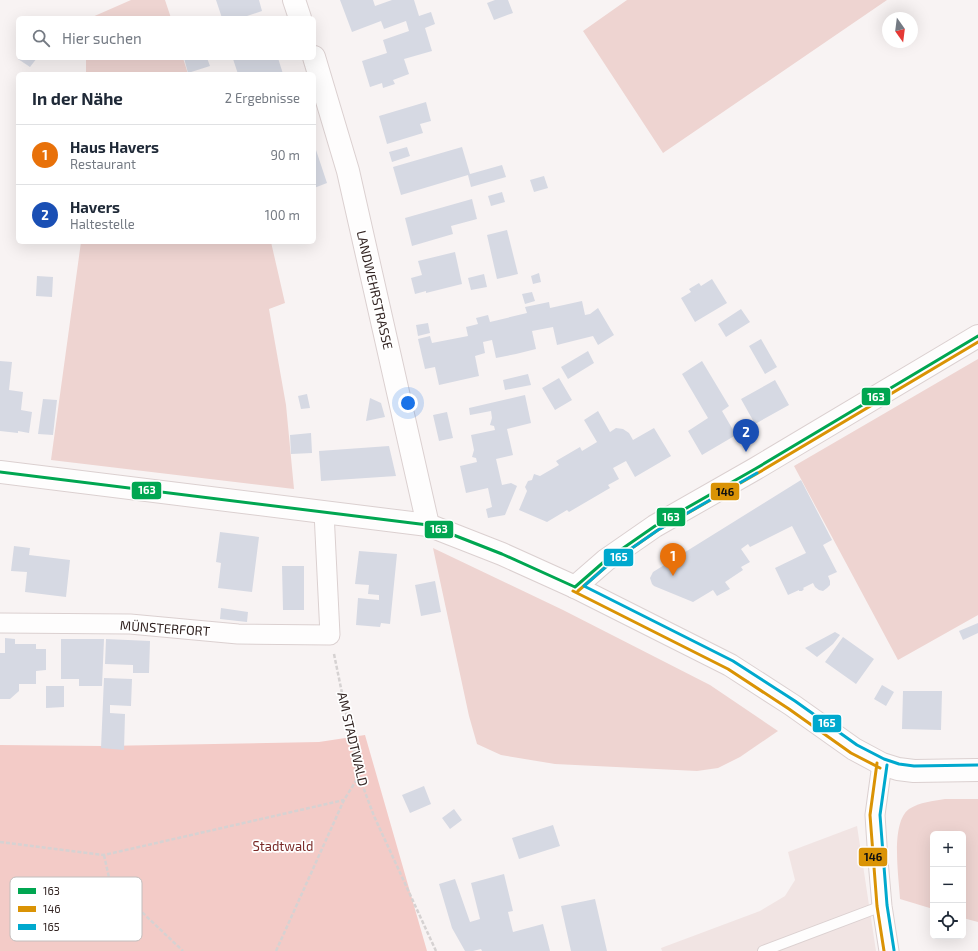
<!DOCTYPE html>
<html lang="de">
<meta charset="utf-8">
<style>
body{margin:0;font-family:"Exo 2",sans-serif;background:#f2f2f3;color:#1f2937}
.controls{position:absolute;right:12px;bottom:12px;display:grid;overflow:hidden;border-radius:6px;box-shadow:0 4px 16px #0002}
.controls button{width:36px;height:36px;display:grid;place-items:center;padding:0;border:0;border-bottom:1px solid #e0e1e3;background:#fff;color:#1f2937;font:20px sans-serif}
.compass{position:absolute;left:882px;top:12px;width:36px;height:36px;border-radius:50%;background:#fff;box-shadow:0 4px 16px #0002;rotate:166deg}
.you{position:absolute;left:408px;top:403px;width:14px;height:14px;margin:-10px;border:3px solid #fff;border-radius:50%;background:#1a73e8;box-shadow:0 0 0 6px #1a73e833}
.badge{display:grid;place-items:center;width:26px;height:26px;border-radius:50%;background:#786d6c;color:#fff;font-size:13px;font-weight:700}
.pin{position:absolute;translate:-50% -33px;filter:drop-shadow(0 1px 2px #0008)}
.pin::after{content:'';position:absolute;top:21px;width:14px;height:12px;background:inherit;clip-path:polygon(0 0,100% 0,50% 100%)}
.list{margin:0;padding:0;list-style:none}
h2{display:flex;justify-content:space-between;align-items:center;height:52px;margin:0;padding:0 16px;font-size:17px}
h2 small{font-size:13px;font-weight:400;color:#747a83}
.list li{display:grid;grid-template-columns:26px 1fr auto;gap:12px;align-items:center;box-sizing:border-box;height:60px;padding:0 16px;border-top:1px solid #e0e1e3}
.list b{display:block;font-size:15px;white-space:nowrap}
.list p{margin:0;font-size:13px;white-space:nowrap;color:#747a83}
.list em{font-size:13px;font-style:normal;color:#747a83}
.icon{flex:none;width:22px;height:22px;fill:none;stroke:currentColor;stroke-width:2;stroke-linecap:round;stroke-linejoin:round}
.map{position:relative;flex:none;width:978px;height:951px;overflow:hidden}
.search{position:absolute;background:#fff;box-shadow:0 4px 16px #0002;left:16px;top:16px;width:300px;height:44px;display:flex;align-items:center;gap:10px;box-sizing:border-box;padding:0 14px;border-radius:6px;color:#747a83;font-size:15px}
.panel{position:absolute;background:#fff;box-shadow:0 4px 16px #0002;left:16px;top:72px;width:300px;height:172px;border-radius:6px}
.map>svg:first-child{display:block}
</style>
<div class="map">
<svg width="978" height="951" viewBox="0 0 978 951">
<rect width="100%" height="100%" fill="#f8f3f3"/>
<path fill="#f1e4e3" d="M857,826L876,951H662L661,948L760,911L785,896L795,880L788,852Z"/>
<path fill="#eed4d1" d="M131,0H165L171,18H90Z
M627,0H887L663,153L583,31Z
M86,58H183L188,74H86Z
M81,242H271L285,303L269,309L286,405L294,489L51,460Z
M978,359V615L898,660L794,466Z
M433,548L563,610L710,685L778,731L740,757L718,768L697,771L555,764L501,755L477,744L469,716Z
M945,799H978V922L963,918V834H933V909L900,899C899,877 890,823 909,809C920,802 933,801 945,799Z"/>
<path fill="#f3cbc7" d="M365,735L427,951H0V745L103,746L319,742Z"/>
<path fill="#d6d9e3" d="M216,0H259L262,11L241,18H222Z
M340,0H373L375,6L392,0H414L419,16L431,12L435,24L425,28L432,51L404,59L409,74L393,80L395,84L383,88L382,83L370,87L362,61L387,53L383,40L409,31L406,21L384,29L381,21L352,32Z
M495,0H508L513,13L494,20L487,3Z
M19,58H37L30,67L18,59Z
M184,58H207L210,66L188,73Z
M235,58H278L283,74H238L233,59Z
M426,102L431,121L420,124L423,133L387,144L379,116Z
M314,144L327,183L314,188Z
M407,147L410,156L392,162L389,152Z
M462,147L470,174L502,165L506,177L471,187L468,175L401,195L393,167Z
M544,176L548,188L534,192L530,180Z
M502,192L505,202L491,206L488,196Z
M472,199L477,219L451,226L453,234L412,246L405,218Z
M507,230L518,274L497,279L487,235Z
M455,252L462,284L426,293V291L415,294L411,278L422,275L418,261Z
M539,273L541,282L533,284L531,276Z
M484,274L487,287L471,290L468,278Z
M37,276L53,277L52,297L36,296Z
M712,279L727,303L695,322L681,298L691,292L689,289L699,283L701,286Z
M532,292L535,301L525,304L522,294Z
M582,301L585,315L590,314L598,308L614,335L598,345L593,336L557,345L553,327L532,331L536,349L516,354L496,358L492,340L483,342L485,353L475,356L479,376L439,385L435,367L425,369L418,339L430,336L432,343L468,336L466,327L478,324L476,318L488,315L490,322L527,313L525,307L549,302L550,308Z
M741,309L750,322L726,337L718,324Z
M428,323L430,333L418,336L416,325Z
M761,339L777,367L765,374L749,346Z
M588,351L594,363L568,379L561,367Z
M0,361L12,362L9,390L23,392L21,410L32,412L29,433L18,431V433L0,431Z
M702,361L729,406L722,411L736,435L702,455L688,431L708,418L682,374Z
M528,374L531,385L505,390L503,380Z
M559,378L572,400L555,410L542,388Z
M775,380L789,405L755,424L741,399Z
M307,394L310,408L301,409L298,396Z
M525,395L531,423L507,429L513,455L496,459L502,485L511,483L517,486L505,515L488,518L486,509L492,507L488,488L466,493L460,466L477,462L476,458L472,457L474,450L471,435L495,430L494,426L490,425L492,418L491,411L470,415L469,408Z
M370,398L381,403L385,417L366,421Z
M43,399L57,400L53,435L38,434Z
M598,411L610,432L616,428L623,429L629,433L633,440L654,428L671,456L635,477L626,461L613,468L619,479L608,485L610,488L569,512L567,510L547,522L519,510L527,491L525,487L528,481L532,480L534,474L540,476L559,465L556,461L580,447L582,451L597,442L584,420Z
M447,412L453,438L439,441L433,415Z
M311,433L312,453L291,454L290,435Z
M389,446L396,476L321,481L319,451Z
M801,480L832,540L823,545L837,572L828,576L830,581V585L827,588L823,591L819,590L815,587L813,583L803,588L804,589L802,591H799V590L788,595L775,568L806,553L792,526L750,547L748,544L741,549L750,562L741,567L743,570L725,582L730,589L717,596L713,590L693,602L654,586L652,584L650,578L653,572L674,559L668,551L677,546L682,554Z
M220,532L259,537L252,592L218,588L221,563L216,562Z
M14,546L30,548L29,555L70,560L66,597L25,592L27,572L11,571Z
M359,551L397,554L390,624L381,623L380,627L356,625L358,598L379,600V595L368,594L369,585L355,584Z
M282,566H304V610H283Z
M435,581L441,612L421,616L415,585Z
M221,608L248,612L247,622L220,619Z
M978,623V633L963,640L959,631Z
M835,632L840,635L833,644L817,657L805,648Z
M843,637L874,659L856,684L825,662Z
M5,638L15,639V644H36V649H46V670L36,671V684H19V691L10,699H0V653H5Z
M61,639H104L102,686H79V679H61Z
M106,639L150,641L149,673H133V665L105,664Z
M104,678L132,679L131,706L110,705V713L125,714L124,750L101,748Z
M882,685L894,692L886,706L874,699Z
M46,686H64V707L46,708Z
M903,691H942L941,730L902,729Z
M424,786L431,804L410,813L402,795Z
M454,809L462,820L450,829L442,818Z
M553,825L560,846L519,859L512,838Z
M504,874L513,911L508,912L513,932L543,924L550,951H482L481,949L473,951H465L452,928L439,884L455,879L470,922L480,919L471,883Z
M595,899L607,951H571L561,906Z"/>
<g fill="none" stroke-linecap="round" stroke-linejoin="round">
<g stroke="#dbd0d0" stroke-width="12">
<path id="service" d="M763,951L882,906"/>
</g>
<g stroke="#dbd0d0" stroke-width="21">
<path id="minor" d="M0,623L130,624L238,634L330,635L324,512
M882,764L875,815L878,860L882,906L889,951"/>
</g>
<g stroke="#dbd0d0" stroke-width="24">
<path id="tertiary" d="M294,0L300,18
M314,57L348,171L428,525
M575,587L606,560L655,526L755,469L978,336"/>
</g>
<g stroke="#dbd0d0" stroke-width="24">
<path id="secondary" d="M0,472L428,525L502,554L575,587L730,665L792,705L854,749L882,764L898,769L914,771L978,770"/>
</g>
<path stroke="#d6d2d2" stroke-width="2.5" stroke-dasharray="4 2" stroke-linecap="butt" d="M334,654L359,776L374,816L436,951
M0,842L104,855L344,800
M104,855L110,882L183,951
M276,951L344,800L359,776"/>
<use href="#service" stroke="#fefdfd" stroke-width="10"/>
<use href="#minor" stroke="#fefdfd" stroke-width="19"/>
<use href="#tertiary" stroke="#fefdfd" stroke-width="22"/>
<use href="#secondary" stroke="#fefdfd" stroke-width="22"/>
<g stroke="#fff" stroke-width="6">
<path id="bus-1" d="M0,472L428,525L502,554L575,587
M575,587L606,560L655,526L755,469L978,336"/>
</g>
<g stroke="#fff" stroke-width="6">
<path id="bus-2" d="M573,591L728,669L789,709L851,753L880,768
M578,591L609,564L658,530L758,473L978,342
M877,763L870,815L877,906L884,951"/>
</g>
<g stroke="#fff" stroke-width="6">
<path id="bus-3" d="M757,473L658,530L609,564L584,586L733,661L795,701L857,745L884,759L899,764L914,766L978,765
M887,765L880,815L887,905L894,950"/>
</g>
<use href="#bus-1" stroke="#00a651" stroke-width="3"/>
<use href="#bus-2" stroke="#da9305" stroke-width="3"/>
<use href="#bus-3" stroke="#00a9ce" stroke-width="3"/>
</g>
<g text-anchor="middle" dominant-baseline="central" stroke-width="3.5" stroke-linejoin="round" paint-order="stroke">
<g font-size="13" fill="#332523" stroke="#fff">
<text transform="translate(375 290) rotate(77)">LANDWEHRSTRASSE</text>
<text transform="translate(165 628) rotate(4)">MÜNSTERFORT</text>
<text transform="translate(353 739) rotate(77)">AM STADTWALD</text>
</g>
<g font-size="13" fill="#7a2a27" stroke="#fff">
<text x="283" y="846">Stadtwald</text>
</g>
</g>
<rect x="10" y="877" width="132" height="64" rx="6" fill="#fff" stroke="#c2bebd" stroke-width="1"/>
<rect x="18" y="888" width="18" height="6" fill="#00a651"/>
<rect x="18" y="906" width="18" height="6" fill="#da9305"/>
<rect x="18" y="924" width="18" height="6" fill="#00a9ce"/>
<g font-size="11" fill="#332523">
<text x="43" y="895">163</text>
<text x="43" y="913">146</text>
<text x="43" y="931">165</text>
</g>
<g stroke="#fff" stroke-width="1.5">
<rect x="861" y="387" width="30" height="19" rx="4" fill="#00a651"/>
<rect x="131" y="481" width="31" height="19" rx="4" fill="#00a651"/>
<rect x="710" y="482" width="30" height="19" rx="4" fill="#da9305"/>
<rect x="656" y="507" width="30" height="20" rx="4" fill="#00a651"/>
<rect x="424" y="520" width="30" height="19" rx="4" fill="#00a651"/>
<rect x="603" y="548" width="31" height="19" rx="4" fill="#00a9ce"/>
<rect x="812" y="714" width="30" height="19" rx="4" fill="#00a9ce"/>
<rect x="858" y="847" width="30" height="20" rx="4" fill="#da9305"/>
</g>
<g font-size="11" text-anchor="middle" font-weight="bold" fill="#fff">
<text x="876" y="401">163</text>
<text x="147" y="494">163</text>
<text x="671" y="521">163</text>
<text x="439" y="533">163</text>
<text x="619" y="561">165</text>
<text x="827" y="727">165</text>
</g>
<g font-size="11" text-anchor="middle" font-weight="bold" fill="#111">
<text x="725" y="496">146</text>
<text x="873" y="861">146</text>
</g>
</svg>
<div class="controls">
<button>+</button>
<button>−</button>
<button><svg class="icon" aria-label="locate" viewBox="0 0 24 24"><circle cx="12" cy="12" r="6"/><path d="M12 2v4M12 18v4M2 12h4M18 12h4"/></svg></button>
</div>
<svg class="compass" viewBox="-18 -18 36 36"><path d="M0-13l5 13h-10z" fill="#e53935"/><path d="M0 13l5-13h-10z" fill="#747a83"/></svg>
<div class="you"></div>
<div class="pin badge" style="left:673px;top:576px;background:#e8710a">1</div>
<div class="pin badge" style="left:746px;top:452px;background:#1a4fb4">2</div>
<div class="search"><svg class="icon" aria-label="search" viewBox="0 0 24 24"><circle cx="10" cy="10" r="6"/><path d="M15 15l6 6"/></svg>Hier suchen</div>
<section class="panel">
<h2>In der Nähe<small>2 Ergebnisse</small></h2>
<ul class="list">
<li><span class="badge" style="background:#e8710a">1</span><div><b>Haus Havers</b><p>Restaurant</p></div><em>90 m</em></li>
<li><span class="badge" style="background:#1a4fb4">2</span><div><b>Havers</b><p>Haltestelle</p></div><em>100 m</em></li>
</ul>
</section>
</div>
